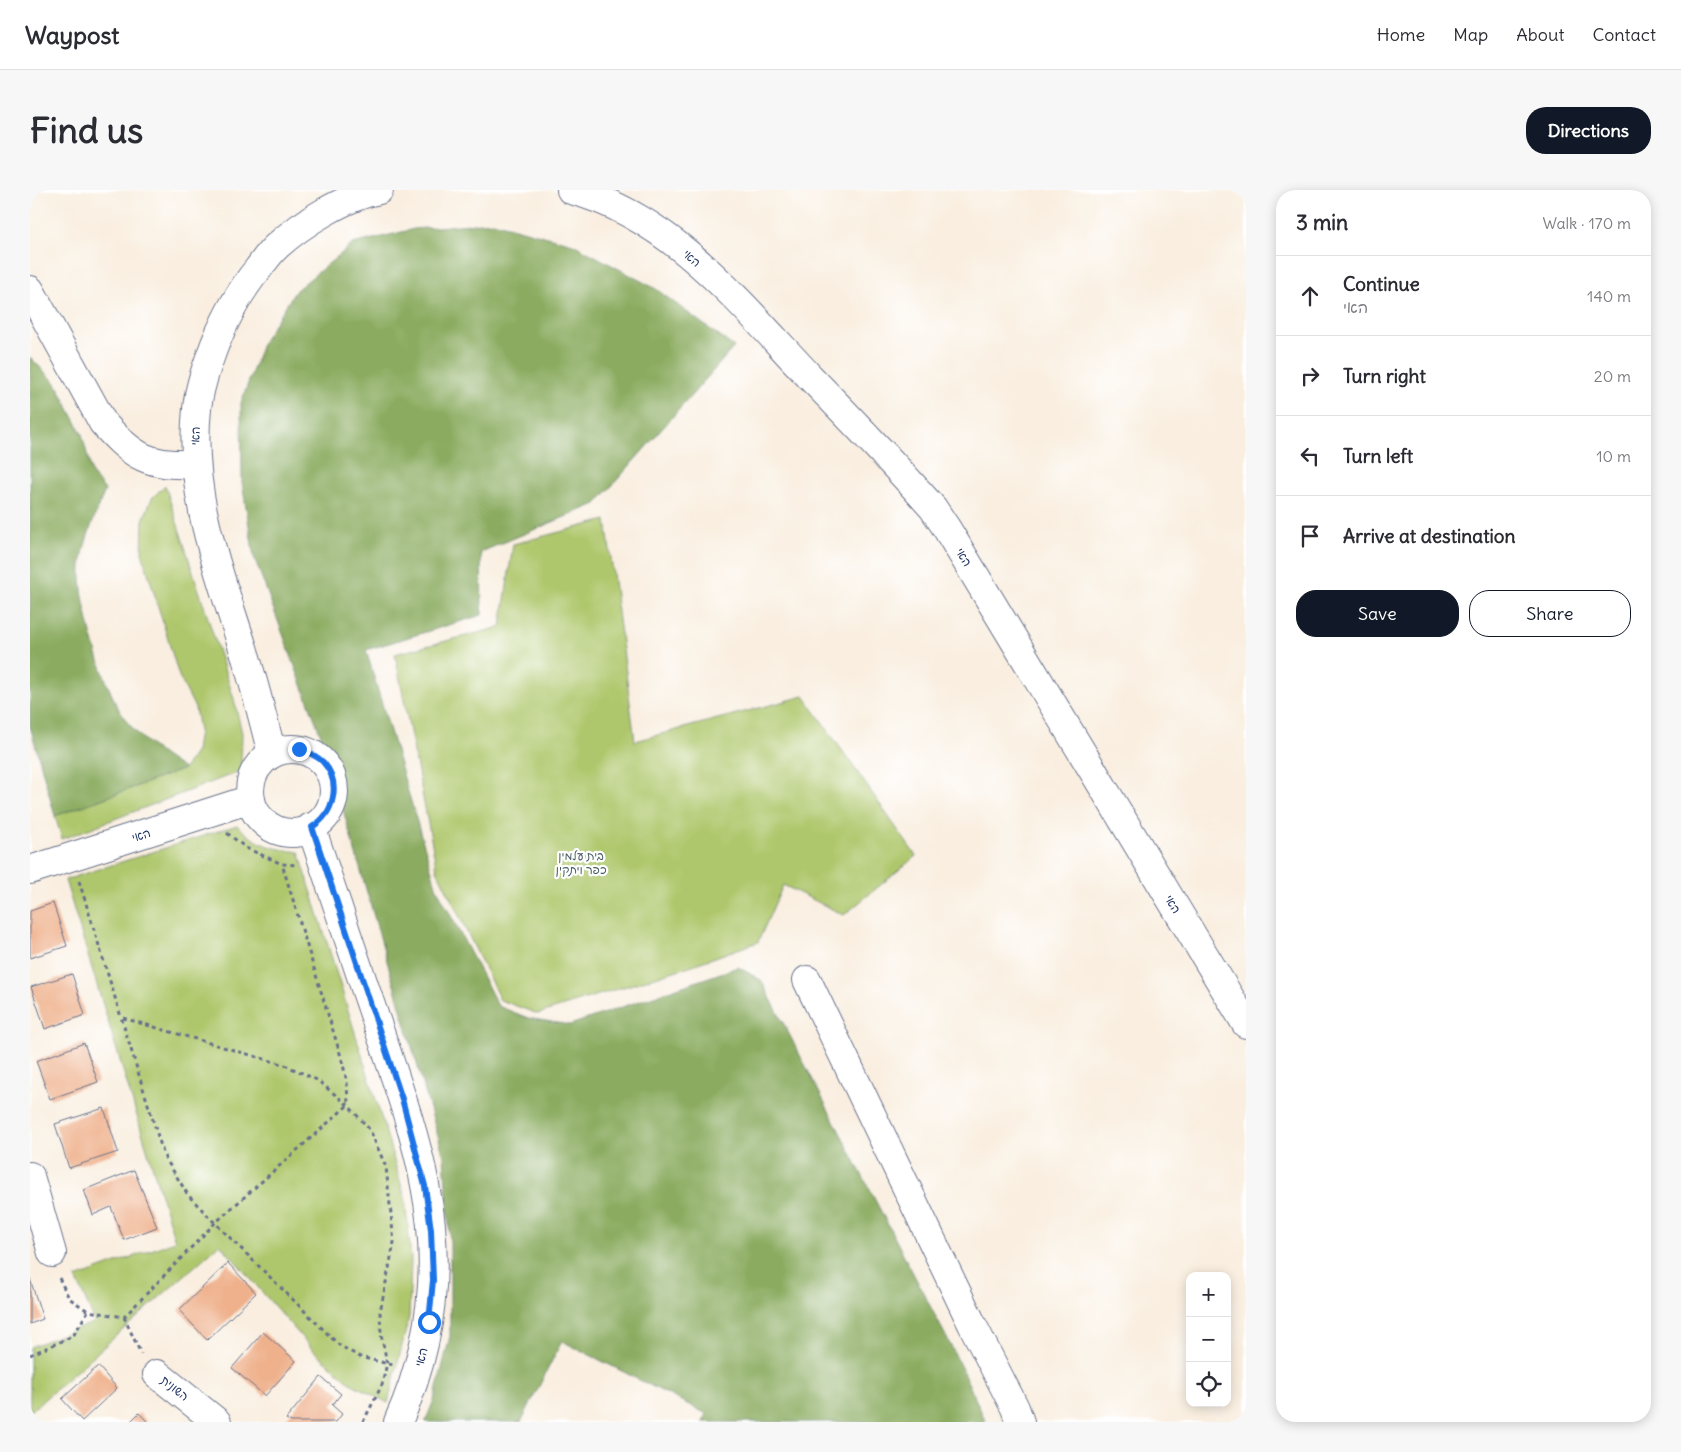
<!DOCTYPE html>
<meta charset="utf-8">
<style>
body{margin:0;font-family:Delius,"Playpen Sans Hebrew",sans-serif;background:#f7f7f7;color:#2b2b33}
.controls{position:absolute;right:15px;bottom:15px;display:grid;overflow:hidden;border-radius:10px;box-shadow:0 2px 12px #0003}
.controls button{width:45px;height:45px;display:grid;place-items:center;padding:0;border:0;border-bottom:1px solid #e1e1e2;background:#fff;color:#2b2b33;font:25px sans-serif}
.stop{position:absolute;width:15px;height:15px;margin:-11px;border:4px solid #1a73e8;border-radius:50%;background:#fff}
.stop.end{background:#1a73e8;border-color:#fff;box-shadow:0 1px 5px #0008}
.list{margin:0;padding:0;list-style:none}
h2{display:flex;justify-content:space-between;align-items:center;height:65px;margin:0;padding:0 20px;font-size:21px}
h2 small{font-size:16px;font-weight:400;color:#7c7c81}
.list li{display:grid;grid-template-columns:32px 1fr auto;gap:15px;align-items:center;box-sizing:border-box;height:80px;padding:0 20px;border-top:1px solid #e1e1e2}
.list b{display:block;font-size:19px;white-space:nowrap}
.list p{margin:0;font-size:16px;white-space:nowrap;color:#7c7c81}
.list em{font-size:16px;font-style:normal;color:#7c7c81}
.actions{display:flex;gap:10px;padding:15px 20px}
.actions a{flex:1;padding:11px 0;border:1px solid #111827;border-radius:20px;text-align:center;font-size:18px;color:#111827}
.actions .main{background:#111827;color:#fff}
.icon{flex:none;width:28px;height:28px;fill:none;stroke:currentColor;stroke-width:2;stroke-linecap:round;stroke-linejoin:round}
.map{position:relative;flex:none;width:1216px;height:1232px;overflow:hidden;border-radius:20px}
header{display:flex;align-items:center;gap:30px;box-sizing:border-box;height:70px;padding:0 25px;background:#fff;border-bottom:1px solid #e1e1e2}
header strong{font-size:24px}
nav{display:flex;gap:28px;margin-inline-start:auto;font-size:18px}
.intro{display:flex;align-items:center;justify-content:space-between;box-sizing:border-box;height:120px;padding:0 30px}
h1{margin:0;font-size:35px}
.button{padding:12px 22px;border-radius:20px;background:#111827;color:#fff;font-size:18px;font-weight:700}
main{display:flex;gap:30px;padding:0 30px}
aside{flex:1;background:#fff;border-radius:20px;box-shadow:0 2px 12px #0003}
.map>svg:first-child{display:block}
</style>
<header>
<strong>Waypost</strong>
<nav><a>Home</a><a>Map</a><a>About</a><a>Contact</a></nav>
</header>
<div class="intro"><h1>Find us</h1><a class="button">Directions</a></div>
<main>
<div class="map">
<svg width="1216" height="1232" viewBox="0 0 1216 1232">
<rect width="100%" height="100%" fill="#fff"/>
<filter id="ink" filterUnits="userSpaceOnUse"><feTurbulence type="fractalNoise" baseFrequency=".02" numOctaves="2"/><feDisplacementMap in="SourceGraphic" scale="10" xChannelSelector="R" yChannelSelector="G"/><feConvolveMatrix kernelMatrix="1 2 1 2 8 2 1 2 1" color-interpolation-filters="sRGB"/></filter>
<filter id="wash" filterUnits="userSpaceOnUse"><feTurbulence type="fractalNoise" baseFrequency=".0096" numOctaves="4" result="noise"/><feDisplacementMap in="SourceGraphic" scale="20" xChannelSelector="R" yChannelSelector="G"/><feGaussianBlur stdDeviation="1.12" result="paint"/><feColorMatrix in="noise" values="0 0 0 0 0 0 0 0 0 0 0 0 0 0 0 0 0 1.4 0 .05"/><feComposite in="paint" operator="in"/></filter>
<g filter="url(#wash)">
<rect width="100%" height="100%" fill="#f9eedf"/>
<path fill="#afc76c" stroke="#657b65" d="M135,295L204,509L212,543L211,581L32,649L25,626L154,579L166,561L169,541L165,518L149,486L112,363L113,330L122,308Z
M576,330L605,551L774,506L886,666L814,725L753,695L728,752L654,778L508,824L470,810L407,680L365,464L471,437L483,354Z
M207,635C228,656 241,658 269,662L354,936L375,1008L381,1069L379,1127L358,1213L322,1194L283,1160L190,1054L0,1222V1157L65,1132L46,1088L145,1051L35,690Z"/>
<path fill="#8bac60" stroke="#536e5f" d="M463,32L543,54L626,99L704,157L566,314L451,362L452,425L336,460L407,699L468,816L498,828L540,835L708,777L731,790L923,1160L956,1232H673L677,1224L532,1151L491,1232H395L404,1210L420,1146V1052L414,967L293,551L224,367L212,292L211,213L233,151L266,100L323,54L384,39Z
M0,167L26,193L52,244L62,284L75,300C66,325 54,349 51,376C48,410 74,498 93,526C109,549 131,564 154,579L25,626L0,536Z"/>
<g id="blocks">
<path fill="#efb18c" d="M23,713L37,756L0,768V721Z
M42,784L55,825L15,839L1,797Z
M54,853L68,892L20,909L6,871Z
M74,918L88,962L39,978L25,934Z
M104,980L127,1037L94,1050L81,1017L63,1025L54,1000Z
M198,1073L226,1103L177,1150L149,1120Z
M0,1089L13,1129L0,1134Z
M233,1142L266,1171L235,1206L202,1178Z
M68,1176L87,1198L52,1231L32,1209Z
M291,1187L311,1204L302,1215L312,1224L306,1232H261L256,1229Z
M109,1223L118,1232H100Z"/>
</g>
</g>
<g filter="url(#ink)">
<use href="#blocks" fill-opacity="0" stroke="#69728b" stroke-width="1"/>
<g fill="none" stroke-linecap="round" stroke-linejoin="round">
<g stroke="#69728b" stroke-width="30">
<path id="minor" d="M541,0C641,26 711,114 779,186C821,229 863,273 903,318L917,339L1216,834
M0,100L73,233C104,268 119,276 166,274
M220 601a42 42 0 1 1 84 0a42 42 0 1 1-84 0Z
M242,564C233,528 224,493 213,458C188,380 158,303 167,219C169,197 177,175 185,154C196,127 209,102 228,79C234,71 240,62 247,56C271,34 316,6 349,0
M281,637C304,705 326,772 349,839C366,890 385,942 395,995C411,1076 402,1156 368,1232
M0,680L221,609
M777,790L942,1134L985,1218L990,1232
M0,986L22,1063
M127,1184L187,1232"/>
</g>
<path stroke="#69728b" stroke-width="3" stroke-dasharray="4 4" stroke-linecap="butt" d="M197,643L216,658L252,674L267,675
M49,691L134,966L158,1005L185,1033L309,1155L330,1167L363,1175
M93,828L255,875L287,890L318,915L340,940L356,977L364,1053L350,1122L351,1144L357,1173L352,1195L333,1232
M29,1088L39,1108L58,1121
M94,1127L111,1164
M0,1165L43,1146L58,1121L94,1127L185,1033L318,915L317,892L312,870L252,674"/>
<use href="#minor" stroke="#fff" stroke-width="28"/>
</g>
</g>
<g fill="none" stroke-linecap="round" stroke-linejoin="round" filter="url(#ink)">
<path stroke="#1a73e8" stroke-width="6" d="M269,559C278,562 286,565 293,572C312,593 304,624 282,637L372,909L395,996L401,1040L403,1090L399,1132"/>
</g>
<g text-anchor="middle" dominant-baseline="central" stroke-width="4.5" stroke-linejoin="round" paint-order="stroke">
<g font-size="12" fill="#1b2f5e" stroke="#fff">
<text transform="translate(662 68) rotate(41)">האי</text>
<text transform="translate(165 246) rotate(-88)">האי</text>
<text transform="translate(934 367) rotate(59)">האי</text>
<text transform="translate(111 645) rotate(-18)">האי</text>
<text transform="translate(1143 714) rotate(59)">האי</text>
<text transform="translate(391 1167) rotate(-76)">האי</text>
<text transform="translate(145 1198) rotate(39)">השונית</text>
</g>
<g font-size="12" fill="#475d62" stroke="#fff">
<text x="551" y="665">בית עלמין<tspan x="551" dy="14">כפר ויתקין</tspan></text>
</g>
</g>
</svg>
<div class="controls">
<button>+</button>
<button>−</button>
<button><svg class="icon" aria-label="locate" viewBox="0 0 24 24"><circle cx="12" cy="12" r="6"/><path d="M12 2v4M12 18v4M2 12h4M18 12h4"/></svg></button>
</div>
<div class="stop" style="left:399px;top:1132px"></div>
<div class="stop end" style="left:269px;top:559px"></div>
</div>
<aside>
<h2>3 min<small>Walk · 170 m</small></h2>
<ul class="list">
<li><svg class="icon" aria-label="ahead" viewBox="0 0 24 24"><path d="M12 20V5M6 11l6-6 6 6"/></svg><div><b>Continue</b><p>האי</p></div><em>140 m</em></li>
<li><svg class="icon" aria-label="right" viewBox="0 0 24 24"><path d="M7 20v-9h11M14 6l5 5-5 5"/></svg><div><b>Turn right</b></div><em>20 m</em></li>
<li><svg class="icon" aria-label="left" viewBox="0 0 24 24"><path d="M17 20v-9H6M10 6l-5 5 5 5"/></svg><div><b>Turn left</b></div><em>10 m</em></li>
<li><svg class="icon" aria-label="arrive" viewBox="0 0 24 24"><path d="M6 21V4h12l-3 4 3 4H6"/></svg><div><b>Arrive at destination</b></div></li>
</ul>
<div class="actions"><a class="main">Save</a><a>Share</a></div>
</aside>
</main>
